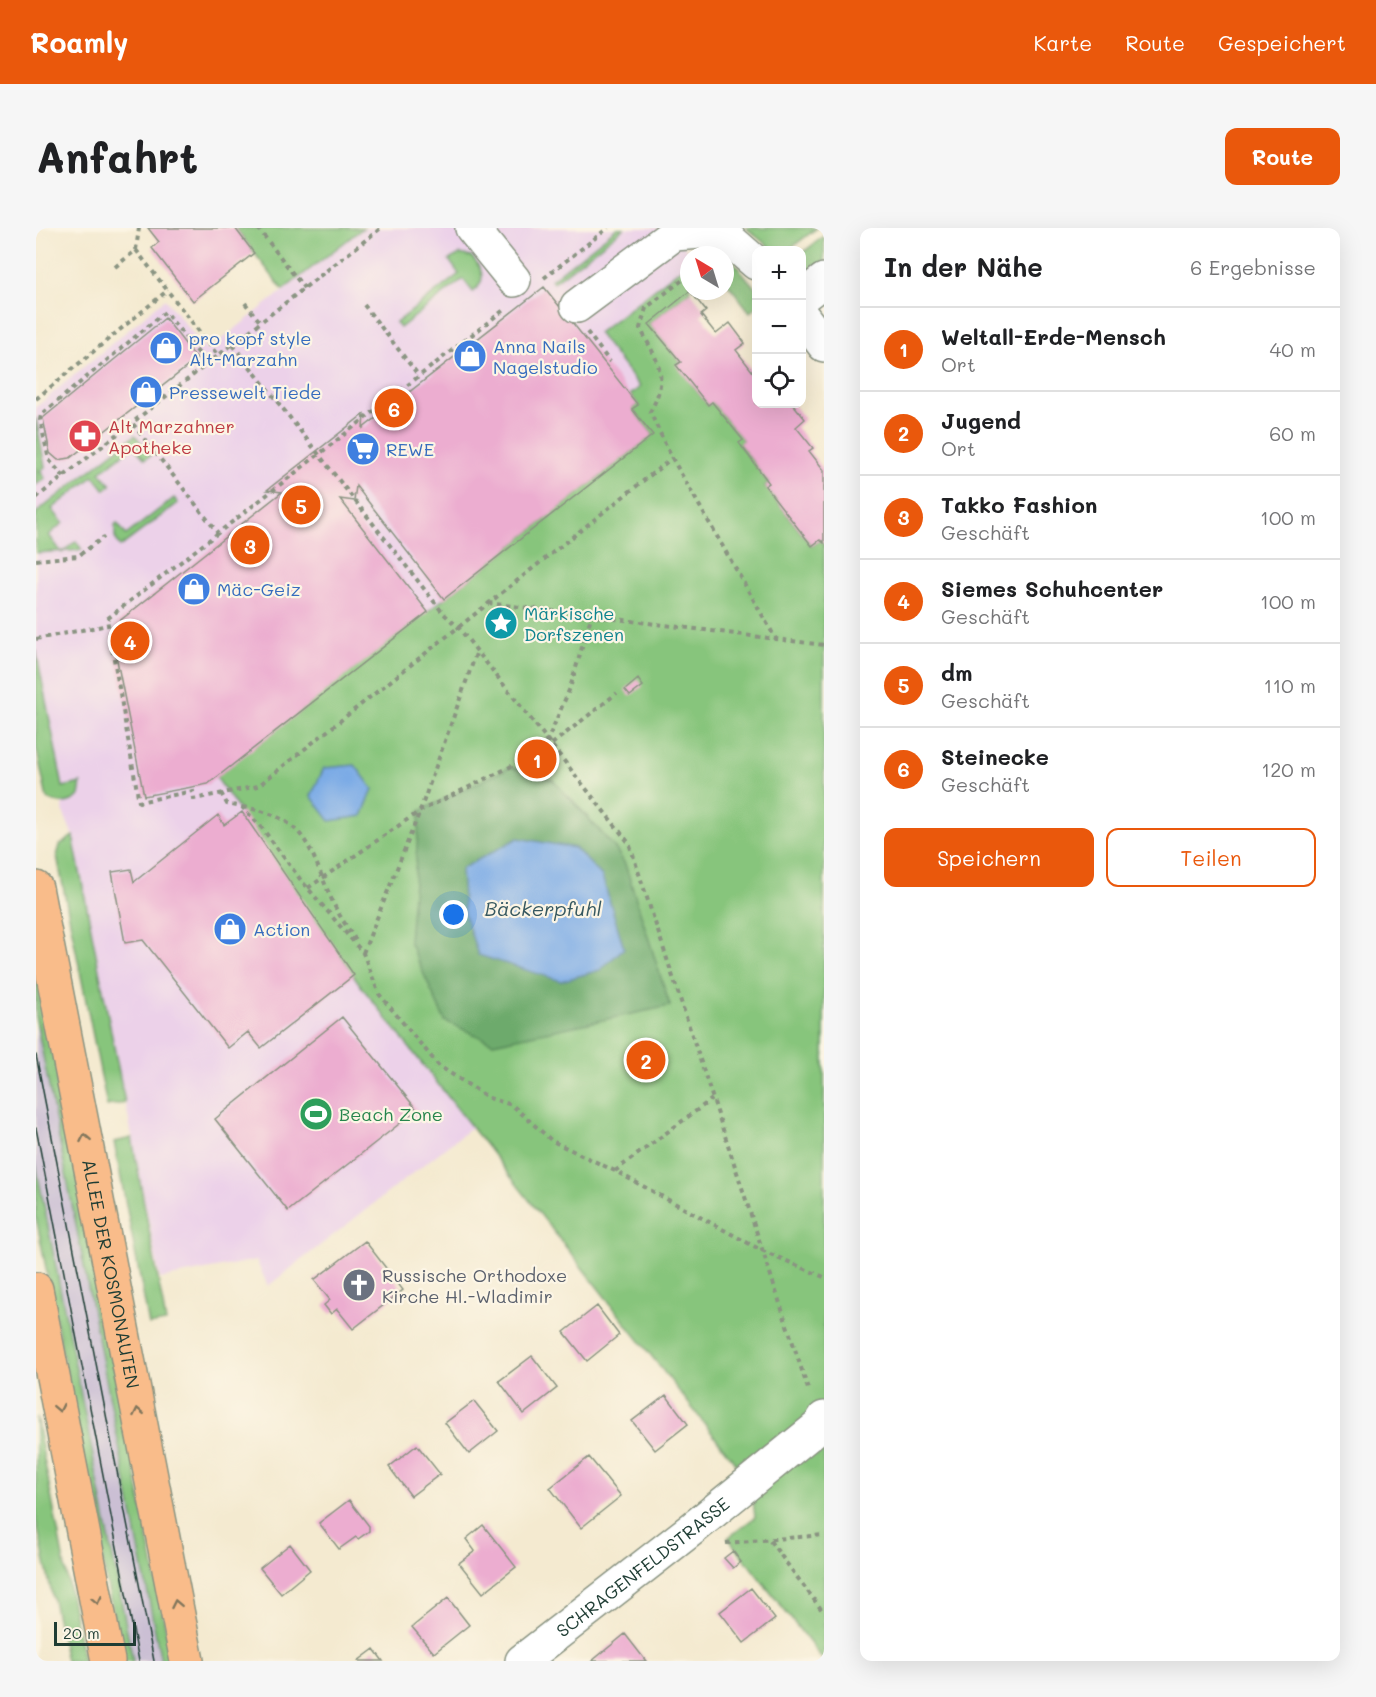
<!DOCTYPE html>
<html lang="de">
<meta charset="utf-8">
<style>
body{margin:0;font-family:Mali,sans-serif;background:#f6f6f6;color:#202124}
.controls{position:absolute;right:18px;top:18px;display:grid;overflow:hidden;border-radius:12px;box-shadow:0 6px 24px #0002}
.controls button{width:54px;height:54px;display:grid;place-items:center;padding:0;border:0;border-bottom:2px solid #e0e0e0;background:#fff;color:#202124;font:30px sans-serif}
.compass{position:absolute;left:644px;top:18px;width:54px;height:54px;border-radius:50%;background:#fff;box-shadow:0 6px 24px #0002;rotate:322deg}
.scale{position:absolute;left:18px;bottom:15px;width:82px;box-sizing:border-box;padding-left:6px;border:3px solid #1f3d34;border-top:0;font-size:16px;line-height:21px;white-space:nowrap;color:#1f3d34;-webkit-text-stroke:4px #fcf5e5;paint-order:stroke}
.you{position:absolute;left:418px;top:687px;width:21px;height:21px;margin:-15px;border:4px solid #fff;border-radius:50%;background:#1a73e8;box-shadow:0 0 0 9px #1a73e833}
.badge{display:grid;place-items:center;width:39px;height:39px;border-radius:50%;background:#ea580c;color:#fff;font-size:20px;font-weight:700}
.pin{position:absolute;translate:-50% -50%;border:3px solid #fff;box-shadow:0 2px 6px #0006}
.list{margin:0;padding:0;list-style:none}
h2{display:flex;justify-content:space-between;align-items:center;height:78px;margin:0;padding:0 24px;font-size:26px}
h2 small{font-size:20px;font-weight:400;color:#757577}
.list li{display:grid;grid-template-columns:39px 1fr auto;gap:18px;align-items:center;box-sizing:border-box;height:84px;padding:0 24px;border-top:2px solid #e0e0e0}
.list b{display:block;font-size:22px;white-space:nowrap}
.list p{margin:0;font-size:20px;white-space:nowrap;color:#757577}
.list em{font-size:20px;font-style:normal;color:#757577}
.actions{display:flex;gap:12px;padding:18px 24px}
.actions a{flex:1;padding:14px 0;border:2px solid #ea580c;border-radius:12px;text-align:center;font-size:21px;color:#ea580c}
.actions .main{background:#ea580c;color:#fff}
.icon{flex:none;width:33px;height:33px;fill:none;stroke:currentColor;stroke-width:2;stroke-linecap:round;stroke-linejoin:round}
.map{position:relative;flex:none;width:788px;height:1433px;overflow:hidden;border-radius:12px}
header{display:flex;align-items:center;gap:36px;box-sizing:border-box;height:84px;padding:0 30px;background:#ea580c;color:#fff}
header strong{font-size:28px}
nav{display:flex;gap:33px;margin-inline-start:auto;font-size:21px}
.intro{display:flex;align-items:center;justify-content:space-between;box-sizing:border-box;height:144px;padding:0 36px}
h1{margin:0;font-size:42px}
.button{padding:15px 27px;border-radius:12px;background:#ea580c;color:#fff;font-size:21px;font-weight:700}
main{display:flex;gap:36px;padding:0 36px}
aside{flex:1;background:#fff;border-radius:12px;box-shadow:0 6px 24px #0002}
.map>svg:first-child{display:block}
</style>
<header>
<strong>Roamly</strong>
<nav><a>Karte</a><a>Route</a><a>Gespeichert</a></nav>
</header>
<div class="intro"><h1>Anfahrt</h1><a class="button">Route</a></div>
<main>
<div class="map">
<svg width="788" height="1433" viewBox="0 0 788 1433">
<rect width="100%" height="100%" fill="#fcf5e5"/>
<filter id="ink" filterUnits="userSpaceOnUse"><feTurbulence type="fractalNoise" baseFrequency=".0167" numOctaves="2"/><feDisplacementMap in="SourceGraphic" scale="12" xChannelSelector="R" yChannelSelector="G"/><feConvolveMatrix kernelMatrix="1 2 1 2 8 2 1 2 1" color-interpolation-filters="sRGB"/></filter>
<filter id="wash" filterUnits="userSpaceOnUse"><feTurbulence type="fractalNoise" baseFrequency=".008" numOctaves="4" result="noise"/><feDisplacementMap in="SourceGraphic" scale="24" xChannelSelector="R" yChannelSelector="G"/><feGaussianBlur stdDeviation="1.35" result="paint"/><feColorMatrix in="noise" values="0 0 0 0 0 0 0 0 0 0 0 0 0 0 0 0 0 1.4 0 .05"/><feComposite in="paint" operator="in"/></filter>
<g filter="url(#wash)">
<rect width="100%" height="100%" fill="#f4ead0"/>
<path fill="#ecd1e9" d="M327,0H634L655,27L653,34L562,105L604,159L602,177L617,207L181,549L318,747L436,899L232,1058L220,1032L124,1051L37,608L28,586L26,575L38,573L45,556L27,559L0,422V179L129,71L171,123Z"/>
<path fill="#cbbfd4" d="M0,792L125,1433H97L0,937Z"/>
<path fill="#87c57c" stroke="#538158" stroke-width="1.5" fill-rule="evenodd" d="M199,0H327L247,62Z
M581,0H588L517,55L515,52Z
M710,0H781L752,22H737Z
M788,8V33L766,49V25Z
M424,26L436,29C447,41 451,53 437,64L427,51L364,100L360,95L423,46L413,32Z
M696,32L720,61V79L714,84L689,52V36Z
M653,34L654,63L613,96L645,134L641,137L672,177L676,174L707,212L703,216L733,255L729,258L776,318L784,312L788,315V1433L692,1310L719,1289L716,1265L731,1248L714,1228L701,1237L325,758L180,549L617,207L596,181L602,177L594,167L604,159L562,105ZM534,569L579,620L634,777L409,793L384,583Z
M0,190L9,239L4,243L9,250L0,257Z
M99,207L115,227L109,231L97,218L64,244L75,257L69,262L58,248L16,281L27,295L13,307L26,325L40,313L46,322L0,325V285Z
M138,270L142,275L84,319L79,309V297L81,295L90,307Z
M0,422L27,559L45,555L43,568C34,577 22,576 11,571L0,518Z
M37,608L89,875L71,878L21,628L24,617Z
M0,733L136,1433H125L0,792Z
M96,910L130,1094L113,1097L78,914Z
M0,937L97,1433H86L0,989Z
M0,1189L47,1433H30L0,1292Z"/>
<path fill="#6daa6c" stroke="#467450" stroke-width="1.5" d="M474,539L517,552L579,620L589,636L634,778L457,815L409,793L373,713L384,583Z"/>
<path fill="#7cabe6" stroke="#4e748d" stroke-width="1.5" d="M319,537L337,561L326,588L294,593L275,568L288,540Z
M482,610L539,620L566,648L588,720L564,742L525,753L442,727L428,685L425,641Z"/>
<g id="blocks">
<path fill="#ecadd0" d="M112,0H199L218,25L157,73L116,20L123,14Z
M508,59L602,177L596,181L617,207L408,371L320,258L318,273L304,271L392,384L172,556L108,568L77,412L81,395L246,264L231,262L328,186L327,200Z
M654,63L670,83L665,87L680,106L694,95L709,115L700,122L720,148V176H757L769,191L760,199L777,220L773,223L788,242V315L784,312L776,318L729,258L733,255L703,215L707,212L676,174L672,177L640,137L645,134L613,96Z
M129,90L161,131L34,230L22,232L14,225L7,190Z
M602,451L607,458L594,468L589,462Z
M206,584L318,747L225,820L212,804L192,820L107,712L89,715L76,644L95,641L98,654L182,587L188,597Z
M306,789L381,882L252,983L179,891Z
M329,1013L367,1062L317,1101L301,1081L295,1086L288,1077L294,1072L278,1052Z
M561,1078L583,1107L551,1133L528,1104Z
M496,1128L521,1160L488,1186L463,1153Z
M630,1167L652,1196L619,1222L596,1193Z
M438,1173L462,1203L433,1226L409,1195Z
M381,1217L404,1246L375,1268L353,1239Z
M553,1229L585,1268L545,1300L514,1260Z
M313,1272L333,1298V1303L322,1311L320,1309L303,1321L283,1295Z
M447,1297L480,1339L447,1365L423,1335L439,1323L430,1311Z
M254,1316L274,1342L245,1366L224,1340Z
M697,1323L705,1334L697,1340L688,1330Z
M715,1360L739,1391L708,1415L684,1384Z
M412,1370L433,1397L398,1425L376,1399Z
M589,1406L610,1433H556Z
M338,1421L347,1433H322Z"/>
</g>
</g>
<g filter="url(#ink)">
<use href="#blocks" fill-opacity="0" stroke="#8a9482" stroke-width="1.5"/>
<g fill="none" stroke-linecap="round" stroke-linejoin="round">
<g stroke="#8a9482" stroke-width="36">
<g id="minor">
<path d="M436,0L478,52"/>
<path d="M766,69L788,52"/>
<path d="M541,78L638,6L666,4L696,14L720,35"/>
<path d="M766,88L788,117"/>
<path id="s1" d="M486,1433L656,1301L783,1198L788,1190"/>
</g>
</g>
<g stroke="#8a9482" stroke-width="36">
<g id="major">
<path id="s2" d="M0,660L151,1433"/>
<path d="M0,1061L72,1433"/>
</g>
</g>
<path stroke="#8a9482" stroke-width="4" stroke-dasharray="4.5 4.5" stroke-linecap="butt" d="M222,0L268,60
M100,22L103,0
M79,39L100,22L183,129
M653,47L610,80L604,100C622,134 634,148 614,184L636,230L740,411
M508,50L572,0
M209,75L225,95
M328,77L383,148
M551,104L574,134
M197,117L407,385L422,399L593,615L773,1164
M0,171L132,62
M97,196L182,305L469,81
M28,249L13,232L4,192L5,187L129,84L172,137
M0,270L345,0
M182,305L71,391L103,574L157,563L158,571L222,558L636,230
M0,332L42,328L68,309
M452,375L788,417
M0,411L72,397
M516,516L581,465
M185,565L191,576L206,579L226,600L264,651L327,725L343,766L403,838L453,870L476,877L516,913L579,943L725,1022L788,1049
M207,579C271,590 272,618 295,670C301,685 312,700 321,714
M272,660L384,583L474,539L512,511L534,460L555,389
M327,725L384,583L441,423
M579,943L676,871
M734,1313L788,1385
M690,1315L788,1307"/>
<use href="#minor" stroke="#fff" stroke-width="33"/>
<use href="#major" stroke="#f9bc8a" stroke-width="33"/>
<path stroke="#1f3d34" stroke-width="1.5" d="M0,827L118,1433
M0,900L103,1433"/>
</g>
<defs><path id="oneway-chevron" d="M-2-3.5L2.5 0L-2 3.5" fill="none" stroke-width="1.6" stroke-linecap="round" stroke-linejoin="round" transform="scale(1.5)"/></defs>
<g stroke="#81765b">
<use href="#oneway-chevron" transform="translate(49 910) rotate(-101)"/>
<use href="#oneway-chevron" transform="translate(23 1180) rotate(79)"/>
<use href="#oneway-chevron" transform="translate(102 1184) rotate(-101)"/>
<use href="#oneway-chevron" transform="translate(61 1372) rotate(79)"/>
<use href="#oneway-chevron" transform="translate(140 1376) rotate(-101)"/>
</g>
</g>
<defs>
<g id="shop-disc" transform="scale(1.725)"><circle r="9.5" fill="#3f7fe0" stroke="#fcf5e5"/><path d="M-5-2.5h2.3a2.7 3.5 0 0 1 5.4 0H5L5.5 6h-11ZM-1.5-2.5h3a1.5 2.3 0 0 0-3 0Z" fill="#fff"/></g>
<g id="pharmacy-disc" transform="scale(1.725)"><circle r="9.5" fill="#e0444e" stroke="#fcf5e5"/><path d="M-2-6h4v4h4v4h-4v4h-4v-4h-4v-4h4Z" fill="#fff"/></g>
<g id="supermarket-disc" transform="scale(1.725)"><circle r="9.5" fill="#3f7fe0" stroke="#fcf5e5"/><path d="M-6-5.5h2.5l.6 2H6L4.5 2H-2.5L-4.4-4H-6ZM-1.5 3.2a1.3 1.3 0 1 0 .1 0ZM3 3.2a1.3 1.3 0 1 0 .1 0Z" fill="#fff"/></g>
<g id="sight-disc" transform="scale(1.725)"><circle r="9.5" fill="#0f9aa8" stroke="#fcf5e5"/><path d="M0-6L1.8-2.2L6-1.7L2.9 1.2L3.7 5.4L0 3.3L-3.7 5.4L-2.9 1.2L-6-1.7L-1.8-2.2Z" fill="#fff"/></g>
<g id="stadium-disc" transform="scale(1.725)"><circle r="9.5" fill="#2e9e5b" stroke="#fcf5e5"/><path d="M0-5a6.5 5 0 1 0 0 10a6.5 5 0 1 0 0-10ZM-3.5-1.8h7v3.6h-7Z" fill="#fff"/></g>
<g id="church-disc" transform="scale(1.725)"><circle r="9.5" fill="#6b7280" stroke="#fcf5e5"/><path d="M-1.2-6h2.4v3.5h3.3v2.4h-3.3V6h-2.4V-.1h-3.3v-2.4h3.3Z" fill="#fff"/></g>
</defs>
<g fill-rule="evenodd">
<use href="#shop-disc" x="130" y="120"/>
<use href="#shop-disc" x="434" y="128"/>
<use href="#shop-disc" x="110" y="164"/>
<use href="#pharmacy-disc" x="49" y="208"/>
<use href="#supermarket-disc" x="327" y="221"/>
<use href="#shop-disc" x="158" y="361"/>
<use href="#sight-disc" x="465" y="395"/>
<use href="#shop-disc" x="194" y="701"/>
<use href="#stadium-disc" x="280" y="886"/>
<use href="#church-disc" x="323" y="1057"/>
</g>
<g text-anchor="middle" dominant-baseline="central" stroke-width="4.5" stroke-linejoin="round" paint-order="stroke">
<g font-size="18" fill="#366cbe" stroke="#fcf5e5" text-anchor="start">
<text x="153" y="110">pro kopf style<tspan x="153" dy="21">Alt-Marzahn</tspan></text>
<text x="457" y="118">Anna Nails<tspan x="457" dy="21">Nagelstudio</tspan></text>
<text x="133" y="164">Pressewelt Tiede</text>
<text x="350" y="221">REWE</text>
<text x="181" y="361">Mäc-Geiz</text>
<text x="217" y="701">Action</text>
</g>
<g font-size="18" fill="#be3a42" stroke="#fcf5e5" text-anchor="start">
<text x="72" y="198">Alt Marzahner<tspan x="72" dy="21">Apotheke</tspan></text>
</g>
<g font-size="18" fill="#0d838f" stroke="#fcf5e5" text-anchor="start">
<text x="488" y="385">Märkische<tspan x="488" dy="21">Dorfszenen</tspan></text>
</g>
<g font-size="18" fill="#27864d" stroke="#fcf5e5" text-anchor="start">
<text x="303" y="886">Beach Zone</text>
</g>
<g font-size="18" fill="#1f3d34" stroke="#fcf5e5">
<text stroke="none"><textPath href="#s2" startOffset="393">ALLEE DER KOSMONAUTEN</textPath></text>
<text stroke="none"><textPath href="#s1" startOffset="153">SCHRAGENFELDSTRASSE</textPath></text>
</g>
<g font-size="18" fill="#5b616d" stroke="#fcf5e5" text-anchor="start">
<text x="346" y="1047">Russische Orthodoxe<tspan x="346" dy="21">Kirche Hl.-Wladimir</tspan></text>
</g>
<g font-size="20" font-style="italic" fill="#365860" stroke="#fcf5e5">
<text x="507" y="680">Bäckerpfuhl</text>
</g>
</g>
</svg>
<div class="controls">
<button>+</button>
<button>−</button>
<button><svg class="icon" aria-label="locate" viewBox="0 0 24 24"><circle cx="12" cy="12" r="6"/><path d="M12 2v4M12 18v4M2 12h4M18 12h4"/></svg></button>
</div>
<svg class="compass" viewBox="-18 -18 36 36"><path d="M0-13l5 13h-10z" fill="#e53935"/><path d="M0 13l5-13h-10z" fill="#757577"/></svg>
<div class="scale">20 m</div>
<div class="you"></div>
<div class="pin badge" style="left:501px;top:531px">1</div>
<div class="pin badge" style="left:610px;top:832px">2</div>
<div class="pin badge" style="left:214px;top:317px">3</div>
<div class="pin badge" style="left:94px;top:413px">4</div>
<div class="pin badge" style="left:265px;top:277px">5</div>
<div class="pin badge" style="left:358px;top:180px">6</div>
</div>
<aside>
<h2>In der Nähe<small>6 Ergebnisse</small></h2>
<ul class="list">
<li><span class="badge">1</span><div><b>Weltall-Erde-Mensch</b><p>Ort</p></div><em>40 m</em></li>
<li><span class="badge">2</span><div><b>Jugend</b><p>Ort</p></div><em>60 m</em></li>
<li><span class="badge">3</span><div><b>Takko Fashion</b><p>Geschäft</p></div><em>100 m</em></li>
<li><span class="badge">4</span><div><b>Siemes Schuhcenter</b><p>Geschäft</p></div><em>100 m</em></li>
<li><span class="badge">5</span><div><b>dm</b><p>Geschäft</p></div><em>110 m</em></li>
<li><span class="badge">6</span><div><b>Steinecke</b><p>Geschäft</p></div><em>120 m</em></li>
</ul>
<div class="actions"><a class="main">Speichern</a><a>Teilen</a></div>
</aside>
</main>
